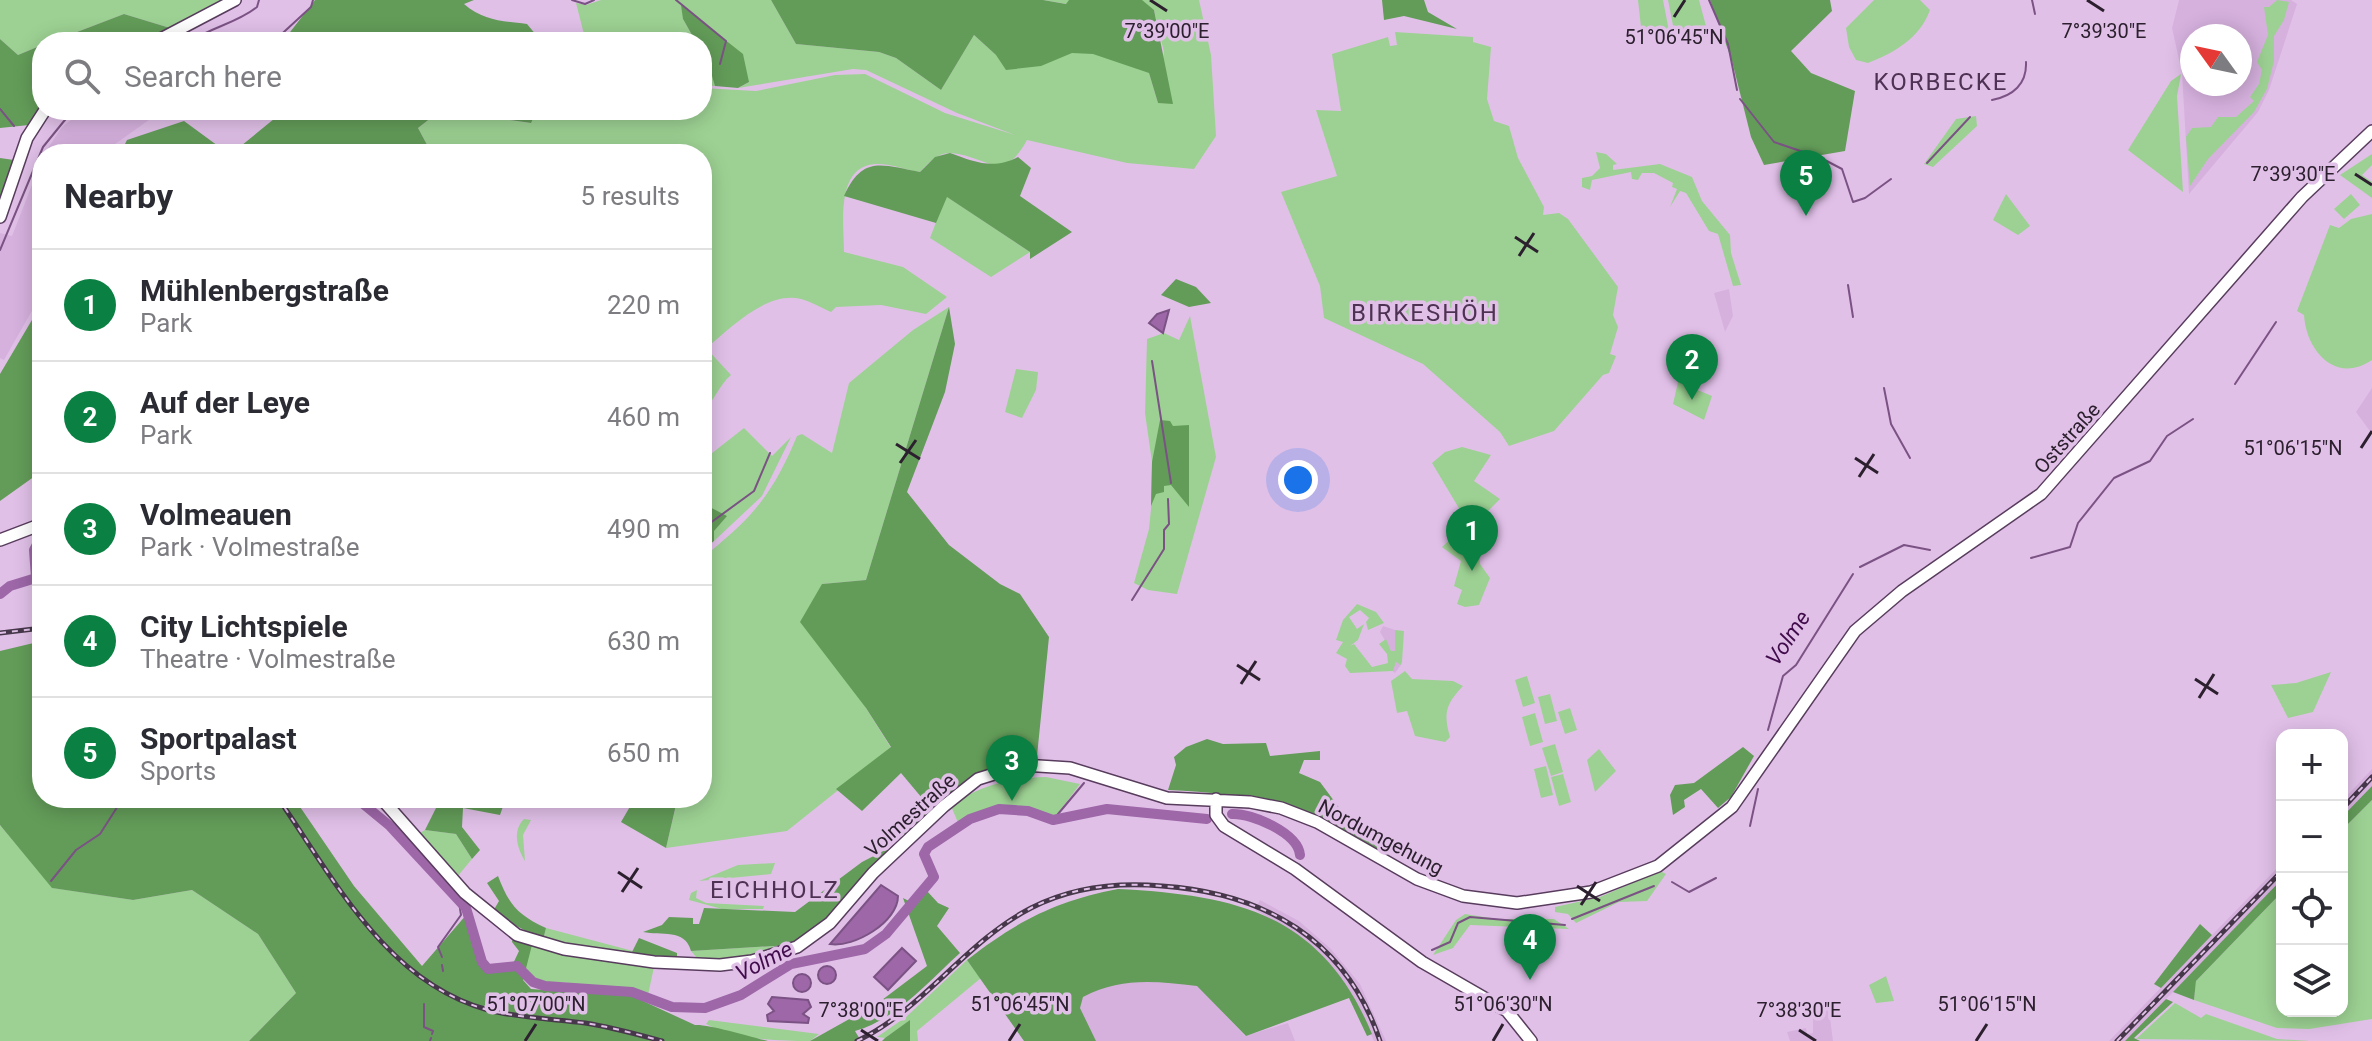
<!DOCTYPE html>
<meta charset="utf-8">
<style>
body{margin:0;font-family:Roboto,sans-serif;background:#f7f7f7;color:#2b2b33}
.controls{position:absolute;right:24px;bottom:24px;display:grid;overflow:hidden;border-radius:16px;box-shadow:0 4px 20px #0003}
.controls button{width:72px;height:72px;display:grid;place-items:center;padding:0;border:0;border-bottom:2px solid #e1e1e2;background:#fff;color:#2b2b33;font:40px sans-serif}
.compass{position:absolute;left:2180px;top:24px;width:72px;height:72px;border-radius:50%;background:#fff;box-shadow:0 4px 20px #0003;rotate:303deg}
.you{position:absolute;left:1298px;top:480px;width:28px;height:28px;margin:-20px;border:6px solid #fff;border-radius:50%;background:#1a73e8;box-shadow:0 0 0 12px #1a73e833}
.badge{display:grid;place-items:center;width:52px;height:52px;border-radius:50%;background:#0b8043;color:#fff;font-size:26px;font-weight:700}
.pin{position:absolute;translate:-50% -66px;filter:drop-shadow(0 2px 4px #0008)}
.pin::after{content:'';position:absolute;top:42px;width:28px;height:24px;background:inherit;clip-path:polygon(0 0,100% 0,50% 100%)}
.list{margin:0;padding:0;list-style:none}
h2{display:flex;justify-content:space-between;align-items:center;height:104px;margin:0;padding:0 32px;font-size:34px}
h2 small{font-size:26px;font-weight:400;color:#7c7c81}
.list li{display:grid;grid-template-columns:52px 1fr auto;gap:24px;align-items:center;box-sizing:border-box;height:112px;padding:0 32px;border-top:2px solid #e1e1e2}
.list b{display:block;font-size:30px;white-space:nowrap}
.list p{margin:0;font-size:26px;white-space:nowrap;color:#7c7c81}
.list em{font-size:26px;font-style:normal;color:#7c7c81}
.icon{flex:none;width:44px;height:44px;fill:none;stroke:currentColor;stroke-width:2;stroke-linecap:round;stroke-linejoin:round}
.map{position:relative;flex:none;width:2372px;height:1041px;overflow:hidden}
.search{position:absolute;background:#fff;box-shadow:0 4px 20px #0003;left:32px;top:32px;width:680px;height:88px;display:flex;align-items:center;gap:20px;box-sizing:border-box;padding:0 28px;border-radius:32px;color:#7c7c81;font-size:30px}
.panel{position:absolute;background:#fff;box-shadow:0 4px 20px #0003;left:32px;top:144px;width:680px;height:664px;border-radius:32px}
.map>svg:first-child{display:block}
</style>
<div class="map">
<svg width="2372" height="1041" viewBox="0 0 2372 1041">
<rect width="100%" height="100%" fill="#e1c0e8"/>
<path fill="#d6b1de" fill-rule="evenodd" d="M2179,0H2291L2297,4L2269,90L2258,112L2189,194L2182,73L2172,28ZM2192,36H2240V84H2192Z
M84,110H163L101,154H44L62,127Z
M42,159V293L4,360L0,358V233L12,236Z
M1729,289L1733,316L1725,332L1714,293Z
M2372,388V434L2356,412Z
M1383,626L1395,630V650L1401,665L1395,673L1391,670L1397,661L1380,632Z
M2372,769V786L2342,817V801Z
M2282,863V879L2173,992L2125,1041H2109Z
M1260,900L1299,921L1331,949L1360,984L1386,1041H1374L1352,994L1326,960L1295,933L1255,910Z
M1154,981L1197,985L1245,1036L1288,1023L1295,1041H1096L1079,1008L1083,997L1108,984Z
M1829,1010L1833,1041H1790L1787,1032L1806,1028L1807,1034L1813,1033V1015Z"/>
<path fill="#9dd193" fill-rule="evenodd" d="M0,0H230L170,28L124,14L51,42H42V45L18,55L0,39Z
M601,0H771L796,44L879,52L896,58L941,90L974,35L996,55L1067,4L1043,0H1199L1211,55L1216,136L1194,169L1127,163L1027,140C1003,185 986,156 951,153C938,152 928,163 920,172C906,170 889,163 875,164C835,167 844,225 844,252L903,267L947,297L926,314L881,305L836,307L831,312C822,308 812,302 801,299C767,290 730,329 706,348L731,375C718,386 715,401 702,412V154H432L418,128L441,110L530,123L537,110H702V88L756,91L835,75L865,74L945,113L1015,135L957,113L866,70L853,69L738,88L749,82L683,19L696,42H586L576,3L586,5ZM1154,10L1164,52L1158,103L1149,73Z
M1638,0H1663L1669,31L1641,27Z
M1668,0H1699L1706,26L1675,36Z
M1874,0H1920L1930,10C1920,38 1894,53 1868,63L1856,60L1849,47L1846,28Z
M2277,0L2289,2L2284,20L2274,36V61L2267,89L2254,112L2208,159L2190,186L2186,137L2192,128L2211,127L2218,117H2236L2254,101L2250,97L2259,84L2262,70L2257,62L2268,35L2264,7H2269Z
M1395,32L1473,37V42L1491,47L1487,99L1494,121L1509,126L1518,158L1544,207L1543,215L1559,213L1568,219L1618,287L1613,315L1618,327L1610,354L1616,356L1609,373L1603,375L1554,431L1509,446L1500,432L1423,364L1324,318L1320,286L1281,192L1337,176L1316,110L1341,111L1332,54L1388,37L1390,46L1397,45Z
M702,50L714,73L715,86L702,85Z
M2181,74L2177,96L2183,192L2128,150L2171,81Z
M1976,116L1977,126L1933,167L1924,164L1956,119Z
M1596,152L1606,154L1617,164L1613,165V170L1660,164L1692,177L1702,201L1730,235L1731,253L1741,285L1733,286L1718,234L1709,231L1686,193L1680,191L1670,207L1677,189L1672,187L1673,183L1654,173H1642L1638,180L1632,179L1631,172L1592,180L1590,190L1582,187V178L1592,176L1600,168Z
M2372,154V165L2362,175L2372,182V198L2340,175Z
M2006,194L2030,226L2018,235L1993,220Z
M2351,194L2360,205L2344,219L2334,209Z
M946,196L1030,252L991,277L930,238Z
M2372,214V360C2335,385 2306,350 2304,315L2297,311L2330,225L2339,228L2351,219Z
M949,307L866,580L822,584L866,708L891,748L787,831L666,848L676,806L666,798H702V558C752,518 772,496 797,436L802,434L832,453L849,383L913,330Z
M1190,316L1216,457L1177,594L1148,590L1134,583L1149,529L1151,509L1152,462L1145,413L1147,339L1164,333L1179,340Z
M1016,369L1038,372L1036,390L1022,418L1005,412Z
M1678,382L1712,396L1704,420L1673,404Z
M744,428L772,456L791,437L762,496L714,541L702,503V461Z
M1462,447L1491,455L1474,481L1500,499L1484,515H1463L1432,463L1445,452Z
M1477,522L1485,525L1477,535L1480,564L1490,578L1479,605L1465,607L1457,604L1462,590L1454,586L1461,561L1442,547L1467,524Z
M1357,604L1376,612L1384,623L1368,630L1366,622L1369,618L1360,610L1349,617L1357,629L1364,624L1358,640L1350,646L1354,644L1372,667L1388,663L1387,654L1379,644L1386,639L1391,651H1395V630L1404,631L1402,662L1401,665L1396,662L1393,671L1350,673L1345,666L1347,659L1336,653L1343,642L1336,640L1343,620Z
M1405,671L1412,679L1453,681L1463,686C1446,704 1443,713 1450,737L1445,742L1415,736L1407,711L1397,713L1391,681Z
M2331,672L2313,712L2288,718L2271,685L2296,683Z
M1527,676L1535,703L1523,707L1515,680Z
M1550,694L1557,721L1545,724L1538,697Z
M1570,708L1577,730L1565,734L1558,712Z
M1535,713L1543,742L1530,746L1522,717Z
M1555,744L1563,772L1551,776L1542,748Z
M1599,749L1616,771L1595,792L1587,760Z
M1546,766L1553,795L1541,798L1534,769Z
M1563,774L1571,802L1559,806L1551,777Z
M1046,777L1080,784L1053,820C1013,808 998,804 959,825L951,806C979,785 1011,778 1046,777Z
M2372,800V1019L2309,1029L2277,1028L2194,1000L2196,981L2282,892V1011H2342V830Z
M524,819L531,820L523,835L525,861C517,848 512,831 524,819Z
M0,825L53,888L133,900L192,890L258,934L296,993L249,1041H0Z
M425,830L456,834L472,859L457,877L416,835Z
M775,863L771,874L699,881L738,865Z
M1660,871L1666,874L1647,901L1619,902L1576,923L1568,914L1555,912V907L1600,897Z
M697,890L696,898L706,903L764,906L763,909H722L689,900L691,893Z
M1465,914L1497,919H1554L1569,929L1470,925L1453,948L1433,955L1456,920Z
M546,928L633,951L631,954L543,940Z
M532,945L654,967L648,995C629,987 583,985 560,982L559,989L543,987L523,969Z
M791,945L735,958H697L691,951Z
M967,960L981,978L917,1031L918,1041H910V1021L885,1038L877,1037L906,1017Z
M1886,976L1894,1001L1876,1003L1869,985Z
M2175,1003L2201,1018L2206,1014L2277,1039L2311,1041L2136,1039Z
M709,1020L819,1034L810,1041C775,1041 739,1040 706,1024Z"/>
<path fill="#639c59" d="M315,0H474L464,4C484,21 502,21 527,24L542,42H294L287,36Z
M771,0H1043L1066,4L1069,0H1142L1154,10L1173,104L1158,103L1149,73L1093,54L1072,53L1041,66L1006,70L996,55L974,35L941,90L896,58L879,52L796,44Z
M1382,0H1424L1428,12L1457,29L1404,16L1384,20Z
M1710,0H1830L1832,11L1791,51L1811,73L1855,91L1845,151L1764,165L1751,137L1732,61Z
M681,5L743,54L749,82L738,88L715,86L702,42H696L683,19Z
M124,14L170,28L142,42H51Z
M0,39L18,55L42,45V107L29,125L0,128Z
M285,110H537L531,123L441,110L418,128L432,154H231Z
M184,121L229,154H120L127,140Z
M950,153C975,162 993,170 1018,157L1031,168L1020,196L1072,232L1030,259V252L947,197L936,223L844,196C863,155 881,165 920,172L935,157Z
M0,158L14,160L9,187L0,204Z
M1176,279L1196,287L1211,303L1189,307L1161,295Z
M42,303V471L0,501V374Z
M949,307L955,344L945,392L907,492L949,545L1000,584L1020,594L1049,637L1037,756L995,765L965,782L903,836L898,832L927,804L901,773L862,811L836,789L891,747L866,708L800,622L822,584L866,580Z
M1160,420L1170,421L1173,426L1189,425V507L1171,485L1164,486V492L1156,494L1151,506L1152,462Z
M702,503L727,516L714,531V541L702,551Z
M42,641V798H294L354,886L422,966L467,914C482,932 477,955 492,971L511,968L519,951L512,942L513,937L532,945L523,980L531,989L632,996L695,1025C709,1024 751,1037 768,1041H249L296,993L258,934L192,890L133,900L52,888L0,825V651Z
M1207,739L1223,744L1266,743L1270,756L1320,751V760H1304L1299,773L1320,782L1352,825L1396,862C1314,810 1266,794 1168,790L1176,765L1174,757L1186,747Z
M1743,747L1754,756L1731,797L1718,808L1701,789L1684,800L1685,807L1673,815L1670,795L1675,785L1694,783Z
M2372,786V800L2342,830V817Z
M441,798H506L500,815L463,808L462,827L480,850L472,859L456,834L425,830Z
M635,798H666L676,805L666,848L621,822Z
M895,845L818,928L791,945L691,951C685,928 661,936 643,932L662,925L669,917L693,918V924H699L704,908L795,912L862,862Z
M498,876C509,905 518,915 546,928L543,940L492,913L499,901L487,883Z
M2282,879V892L2196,981L2194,1000L2173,992Z
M1118,889C1237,895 1322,914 1372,1034L1367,1036L1349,998L1246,1036L1197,986C1155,981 1121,977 1083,997L1080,1008L1096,1041H1024L967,960C1017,921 1056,901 1118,889Z
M927,891L938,903L949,908L937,926L960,953C928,982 897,1019 855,1031L861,1041H810L878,1003L927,966L903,898L915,904Z
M2200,924L2212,935L2161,988L2154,984Z
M639,938L677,953V958L631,954Z
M2166,999L2173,1002L2134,1038L2140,1041H2125Z
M910,1020V1041H882L885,1038Z"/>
<path fill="#9d67a8" stroke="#7b5284" stroke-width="2" d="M1169,310L1163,333L1149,323L1157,314Z
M881,885L898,896C898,922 854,948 830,944Z
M902,948L916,961L888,990L874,977Z
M818 975a9 9 0 1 1 18 0a9 9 0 1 1-18 0Z
M793 983a9 9 0 1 1 18 0a9 9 0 1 1-18 0Z
M772,997L808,1000L811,1007L803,1014L809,1018L808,1023L768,1021L767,1015L774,1011L768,1004Z"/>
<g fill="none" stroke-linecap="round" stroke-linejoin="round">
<path stroke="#7b5284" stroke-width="2" d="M572,0L585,4L594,0
M676,0L726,41L720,64
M1709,0L1728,44L1737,90
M2032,0L2035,14
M190,42C210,27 236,24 257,7L259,0
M211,42H223
M273,42L311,7L313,0
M1740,99L1774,142L1821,158L1842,169L1853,202L1865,198L1891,179
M1992,100C2013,96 2027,84 2026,62
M0,109L14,126
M1927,163L1970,117
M0,250L43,147L73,110
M1848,285L1853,317
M1152,361L1171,483
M2235,384L2276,322
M1884,388L1891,424L1910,458
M702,529L754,491L770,453
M2031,558L2070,547L2078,523L2114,478L2150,461L2167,436L2193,419
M1860,567L1904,545L1930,550
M1132,600L1164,549V530L1169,524L1168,499
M1768,730L1783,676L1796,665L1853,574
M395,807L406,798
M379,818L381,816
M1053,820L1084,783
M1750,826L1758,789
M51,881L76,850L100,834L123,798
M1672,882L1689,892L1716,878
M1572,919L1654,886
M1432,950L1450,942L1458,923L1470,917L1565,925
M442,957L438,947L461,915L459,902
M442,965L443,971
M424,1004V1027L433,1031L432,1034
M430,1041L431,1038"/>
<path stroke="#9d67a8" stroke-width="10" d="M0,594L10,586L36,578L34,550L42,535
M356,798L390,826L466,908L482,962L488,969L517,966L533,982L545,986L632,992L672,1007L705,1008L741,995L791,964L865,949L886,934L934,877L924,854L928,847L970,819L999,809L1028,811L1053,820L1107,809L1207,819
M1232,814C1252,813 1298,833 1300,855"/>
<g stroke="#583c5d" stroke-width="14">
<path id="major" d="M155,42L235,0
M0,217L27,138L45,110
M0,540L42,524
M381,798L465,893L517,935L564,949L654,962L720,965L752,961L797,947L830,923L873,873L944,806L978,779L1023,765L1070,768L1167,798L1250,802L1281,808L1317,822L1417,879L1463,896L1517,903L1591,892L1658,866L1732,807L1855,631L1902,591L2041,494L2302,197L2372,131
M1216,799V815L1224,826L1295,869L1422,962L1507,1011L1531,1041"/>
</g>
<use href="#major" stroke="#fff" stroke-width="11"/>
<g stroke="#46374a" stroke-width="5">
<path id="rail" d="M0,633L42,628
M278,798C334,879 386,982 488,1010C520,1018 552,1019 585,1023C611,1027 636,1034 662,1041
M2342,809L2372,777
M857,1041C924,1009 965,942 1031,908C1072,887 1116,882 1162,886C1264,893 1346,939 1380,1041
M2117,1041L2282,871"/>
</g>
<use href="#rail" stroke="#e1c0e8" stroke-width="2" stroke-dasharray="6" stroke-linecap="butt"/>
</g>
<path fill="none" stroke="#2c202f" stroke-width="3" d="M1150,0L1167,11M2087,0L2104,11M1674,17L1685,0M2355,174L2372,185M1515,237L1538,252M1519,256L1534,233M896,444L920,459M2361,448L2372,431M1855,458L1878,473M900,463L916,440M1859,477L1874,454M1237,665L1260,680M2195,679L2218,694M1241,684L1256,661M2199,698L2214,674M618,872L642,888M1577,886L1600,901M622,892L638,868M1581,905L1596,882M861,1030L878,1041M1799,1030L1816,1041M525,1041L536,1024M1009,1041L1020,1024M1493,1041L1503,1024M1976,1041L1987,1024"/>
<g text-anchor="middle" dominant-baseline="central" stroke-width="7" stroke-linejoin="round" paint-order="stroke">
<g font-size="20" fill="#2c202f" stroke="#e1c0e8">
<text transform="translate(2067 438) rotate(-48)">Oststraße</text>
<text transform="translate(910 815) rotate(-42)">Volmestraße</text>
<text transform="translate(1381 837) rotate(28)">Nordumgehung</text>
</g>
<g font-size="22" font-style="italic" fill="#410c4b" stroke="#e1c0e8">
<text transform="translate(1788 638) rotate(-56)">Volme</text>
<text transform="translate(764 961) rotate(-27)">Volme</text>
</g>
<g font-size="24" letter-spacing="2" fill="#4e3253" stroke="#e1c0e8">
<text x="1941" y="82">KORBECKE</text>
<text x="1425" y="313">BIRKESHÖH</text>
<text x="775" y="890">EICHHOLZ</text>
</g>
</g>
<g font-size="20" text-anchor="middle" fill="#2c202f" stroke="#e1c0e8" stroke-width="7" stroke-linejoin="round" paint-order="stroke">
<text x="1167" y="38">7°39'00"E</text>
<text x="2104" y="38">7°39'30"E</text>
<text x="1674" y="44">51°06'45"N</text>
<text x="2293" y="181">7°39'30"E</text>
<text x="2293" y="455">51°06'15"N</text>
<text x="536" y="1011">51°07'00"N</text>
<text x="1020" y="1011">51°06'45"N</text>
<text x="1503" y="1011">51°06'30"N</text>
<text x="1987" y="1011">51°06'15"N</text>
<text x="861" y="1017">7°38'00"E</text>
<text x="1799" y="1017">7°38'30"E</text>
</g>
</svg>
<div class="controls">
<button>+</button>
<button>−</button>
<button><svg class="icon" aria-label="locate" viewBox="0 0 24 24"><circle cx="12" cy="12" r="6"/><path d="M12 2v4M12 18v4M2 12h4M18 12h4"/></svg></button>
<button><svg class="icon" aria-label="layers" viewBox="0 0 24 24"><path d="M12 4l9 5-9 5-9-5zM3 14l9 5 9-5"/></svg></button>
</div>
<svg class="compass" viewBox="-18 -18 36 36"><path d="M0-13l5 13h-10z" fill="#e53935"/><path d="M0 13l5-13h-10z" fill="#7c7c81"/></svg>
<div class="you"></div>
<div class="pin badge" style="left:1472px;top:571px">1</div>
<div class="pin badge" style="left:1692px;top:400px">2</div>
<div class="pin badge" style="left:1012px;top:801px">3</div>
<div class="pin badge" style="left:1530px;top:980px">4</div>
<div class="pin badge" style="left:1806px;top:216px">5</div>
<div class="search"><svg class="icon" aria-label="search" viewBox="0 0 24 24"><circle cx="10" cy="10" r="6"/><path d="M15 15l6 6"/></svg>Search here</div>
<section class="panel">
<h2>Nearby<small>5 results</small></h2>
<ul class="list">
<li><span class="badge">1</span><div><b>Mühlenbergstraße</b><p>Park</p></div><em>220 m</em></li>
<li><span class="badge">2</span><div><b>Auf der Leye</b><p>Park</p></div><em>460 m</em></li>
<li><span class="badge">3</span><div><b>Volmeauen</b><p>Park · Volmestraße</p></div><em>490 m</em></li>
<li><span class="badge">4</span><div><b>City Lichtspiele</b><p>Theatre · Volmestraße</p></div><em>630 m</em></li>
<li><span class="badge">5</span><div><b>Sportpalast</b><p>Sports</p></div><em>650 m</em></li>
</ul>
</section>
</div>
